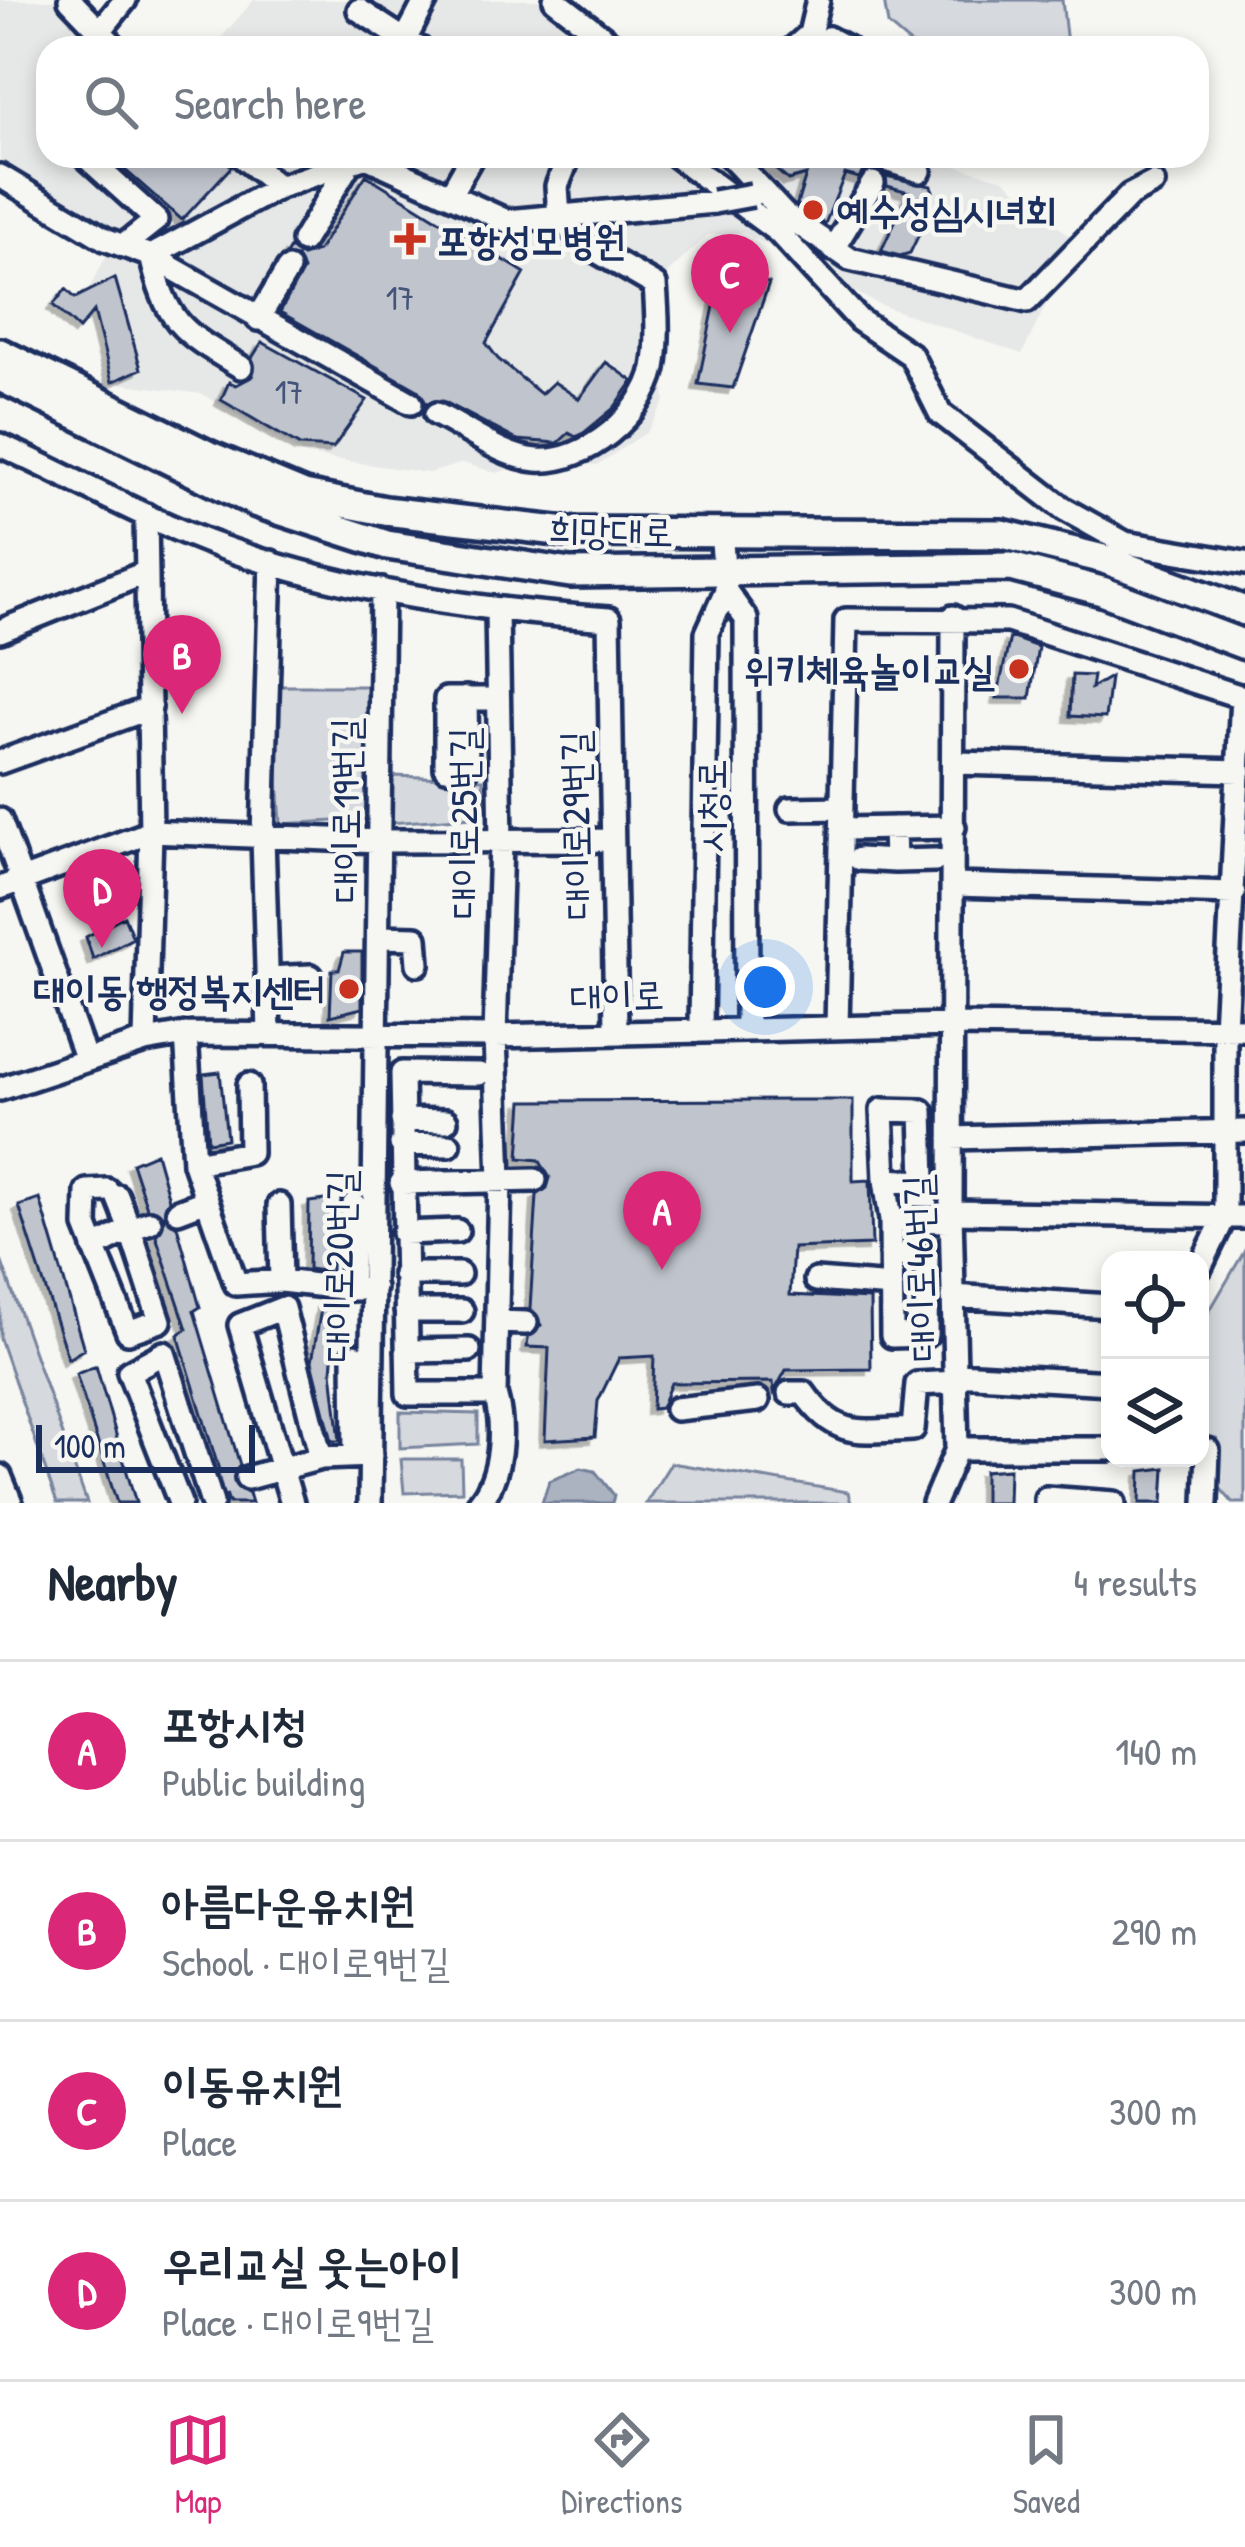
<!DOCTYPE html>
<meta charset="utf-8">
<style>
body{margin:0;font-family:"Patrick Hand","Poor Story",sans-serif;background:#f6f6f7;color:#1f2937}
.controls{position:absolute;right:36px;bottom:36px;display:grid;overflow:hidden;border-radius:24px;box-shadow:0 6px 18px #0003}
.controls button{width:108px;height:108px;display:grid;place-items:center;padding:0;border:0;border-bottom:3px solid #e0e1e3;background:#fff;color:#1f2937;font:60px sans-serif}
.scale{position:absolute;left:36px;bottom:30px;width:219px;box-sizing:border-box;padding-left:12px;border:6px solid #1b2f5e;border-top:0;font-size:33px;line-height:42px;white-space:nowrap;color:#1b2f5e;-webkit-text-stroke:9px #f6f6f2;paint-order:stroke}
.you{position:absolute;left:765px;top:987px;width:42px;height:42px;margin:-30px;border:9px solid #fff;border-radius:50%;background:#1a73e8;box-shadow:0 0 0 18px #1a73e833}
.badge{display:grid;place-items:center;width:78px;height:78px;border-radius:50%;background:#db2777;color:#fff;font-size:39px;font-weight:700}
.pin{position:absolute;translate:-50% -99px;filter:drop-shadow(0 3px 6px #0008)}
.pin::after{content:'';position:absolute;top:63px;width:42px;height:36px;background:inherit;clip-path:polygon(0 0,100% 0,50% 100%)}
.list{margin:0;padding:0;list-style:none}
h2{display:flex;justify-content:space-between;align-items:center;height:156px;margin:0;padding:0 48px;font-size:51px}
h2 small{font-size:39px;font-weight:400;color:#747a83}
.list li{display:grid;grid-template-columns:78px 1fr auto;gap:36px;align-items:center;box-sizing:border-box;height:180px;padding:0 48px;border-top:3px solid #e0e1e3}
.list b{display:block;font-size:45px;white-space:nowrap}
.list p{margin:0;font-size:39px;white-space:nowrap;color:#747a83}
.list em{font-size:39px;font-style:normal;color:#747a83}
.icon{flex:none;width:66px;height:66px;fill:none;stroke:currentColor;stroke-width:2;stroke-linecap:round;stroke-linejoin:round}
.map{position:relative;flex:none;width:1245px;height:1503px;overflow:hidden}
.search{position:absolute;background:#fff;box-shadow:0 6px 18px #0003;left:36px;right:36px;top:36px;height:132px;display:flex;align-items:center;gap:30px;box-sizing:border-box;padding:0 42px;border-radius:36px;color:#747a83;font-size:45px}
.sheet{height:876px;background:#fff}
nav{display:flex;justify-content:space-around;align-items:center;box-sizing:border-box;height:168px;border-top:3px solid #e0e1e3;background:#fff;font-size:33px;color:#747a83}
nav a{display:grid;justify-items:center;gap:6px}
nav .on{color:#db2777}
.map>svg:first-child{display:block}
</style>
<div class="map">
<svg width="1245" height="1503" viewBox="0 0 1245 1503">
<defs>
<filter id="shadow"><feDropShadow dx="-5.5" dy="5.5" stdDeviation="0" flood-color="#0004"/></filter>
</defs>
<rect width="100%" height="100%" fill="#f6f6f2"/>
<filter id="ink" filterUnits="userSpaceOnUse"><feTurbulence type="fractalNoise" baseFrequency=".00833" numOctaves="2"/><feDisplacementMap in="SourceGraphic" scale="24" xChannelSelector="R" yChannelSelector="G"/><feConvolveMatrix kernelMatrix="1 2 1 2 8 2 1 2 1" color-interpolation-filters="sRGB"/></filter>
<g filter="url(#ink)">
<path fill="#e6e7e7" d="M0,0H63L116,48H48V156H666L685,173L698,156H919L1004,179L1076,242L1022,354L878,304L743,232L708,235L655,285L665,401L647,432L597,465L536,460L497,473L463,463L429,473L306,455L202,394L111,382L87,292L119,233L0,160Z
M254,0H544L616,48H212Z"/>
<path fill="#d6d9dd" stroke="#78849e" stroke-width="3" d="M884,0H1062L1067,44L915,48L888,25Z
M272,686H367L370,819L281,824Z
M391,776L483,779L484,810L473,817L390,823Z
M1245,1250V1503H1233L1194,1458H1200L1206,1317Z
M0,1257L87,1503H57L0,1339Z
M400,1412L478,1414V1444L400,1448Z
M401,1459H461L462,1491L404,1493Z
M671,1463L848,1492L851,1503H646Z"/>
<path fill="#abb2c0" stroke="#717e99" stroke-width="3" d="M581,1468L595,1471L614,1495L612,1503H542L549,1481Z"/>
<path fill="#c0c4cd" stroke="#1b2f5e" stroke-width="3" filter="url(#shadow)" d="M109,156H225L231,167L182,220Z
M760,156H872L859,178L845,174L825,224L797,204L806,175L788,180Z
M366,175L525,273L486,343L498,359L541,394L554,382L579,399L606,362L633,381L614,408L585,432L576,437L569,433L558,443L517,440L443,401L426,403L418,390L280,312L303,270L297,257L286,255L290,248L302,256L318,251Z
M886,176L931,186L933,191L915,222L922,228L910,253L900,256L881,251L909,192L887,186Z
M721,272L769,283L733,388L698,384Z
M115,278L141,369L112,382L94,311L79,329L53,305L66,289L75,298Z
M262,342L367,400L333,448L300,446L221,400L229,382L236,385L253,376L252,358Z
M1010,637L1038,647L1030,698H997Z
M1072,675L1093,676L1091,688L1110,677L1105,718L1070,716Z
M124,916L133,938L93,959L86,937Z
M344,952H362V1008L330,1016L332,970H339Z
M220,1072L227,1139L208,1142L203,1074Z
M790,1100H853V1181L870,1180L872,1245L793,1248L790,1295L870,1299L871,1369L786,1370L774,1392L773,1382L671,1383L661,1408L652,1409L654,1356L619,1358L598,1401L595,1437L545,1440L549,1348L527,1347L528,1338L541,1325L530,1309L537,1195L547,1188L550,1178L539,1160L519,1158L523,1101Z
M156,1153L169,1199L164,1215L177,1226L200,1307L194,1311L240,1465L232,1481L249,1493L252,1503H229L178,1335L187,1329L156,1236L164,1218L147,1208L132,1163Z
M40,1199L84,1349L68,1359L19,1206Z
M332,1199L331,1272L308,1269L309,1202Z
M322,1303H338L332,1371L340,1441H332L312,1361Z
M96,1366L136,1503H117L76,1374Z
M1165,1468L1163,1503H1140L1141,1471Z
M1009,1469L1008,1503H984V1471Z"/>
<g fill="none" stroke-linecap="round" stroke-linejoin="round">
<path stroke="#caced4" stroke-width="21" stroke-dasharray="21 10" stroke-linecap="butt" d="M222,1484L247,1478"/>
<g stroke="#1b2f5e" stroke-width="30">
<path id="minor" d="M70,0L116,48
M555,0L617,48
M359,10L405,40L401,48
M100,31L125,0
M419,48L405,40L426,0
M794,48L810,34L818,0
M815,48L828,38L847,48
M85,156L156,220L123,246
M241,156L279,187
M676,156L778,232L859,320L911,355L940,413L1064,509L1125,543L1245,563
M730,156L784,214L850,259L1027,301L1130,195L1153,183
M888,156L889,161L920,171
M0,176L105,239L151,256L411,403
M450,195L472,156
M303,241L349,164
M833,249L873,183
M151,256L279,187L366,157L507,221L714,202
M151,256C167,325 183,332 241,367
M258,319L288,269
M436,414C468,429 501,457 537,460C586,464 644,414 654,368C659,342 657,311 655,285L591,248L559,218L557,186L569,156
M0,445C75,479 146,520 224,548C348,592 479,610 609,619L616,1030
M721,531L726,591L746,619L747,1028
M0,631L147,572
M466,698L467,769L446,768V699H498
M0,762L150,708
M956,763L1240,771
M790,809L841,808
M0,820L86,1060
M894,828L895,861L936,860
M844,829L954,827
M859,859L895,861
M955,885L1234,893
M0,888L151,832L380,841L611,840
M379,937L416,938L418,964
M267,978L311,976
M701,1028L707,633L726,591
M837,1028L846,620L1008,621L1245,698
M269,1033L263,837L271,562
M186,1034L194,1163L236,1284L281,1281L279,1205
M145,1041L151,832L146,515
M479,1074L402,1073L408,1394H495
M0,1089L145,1041L186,1034L495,1036L953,1025L1245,1029
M402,1120L446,1121
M951,1138L1245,1131
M401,1144L449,1145
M194,1163L250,1153L249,1085
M885,1180L882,1110L922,1111L924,1182L885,1180L891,1220
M401,1183L535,1180
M107,1190L87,1191L86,1226L128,1332L160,1321L130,1229L150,1222
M354,1204L351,1289L374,1288
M178,1211L207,1200
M951,1212L1245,1217
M403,1233L457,1231
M94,1248L130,1229L117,1196
M891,1254L927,1258L926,1335L892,1336L891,1220L951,1221
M1200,1268L1225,1216V1029L1242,696
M404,1274H459
M816,1280L892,1286
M281,1281L351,1289
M952,1296L1110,1306
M406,1311H462
M497,1322L526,1323
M407,1351L469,1350
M354,1355L355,1457
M958,1374L1110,1383
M789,1393H804C837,1440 861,1431 913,1429L917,1384L958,1382
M676,1409L758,1400
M957,1449H1110
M0,1476L11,1503
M247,1478L321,1458L371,1456
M180,1503L129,1372L164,1353L212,1503
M292,1503L240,1325L283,1308L321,1458
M370,1503L382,590
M479,1503C502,1476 505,1428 495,1394L500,1181L495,1036L501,843L497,611
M934,1503L957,1449L951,1212L953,617
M1046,1503V1498L1114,1503
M1206,1503L1208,1450"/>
</g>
<g stroke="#1b2f5e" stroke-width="36">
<path id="major" d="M0,353L210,456L304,495L385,511L566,532L1002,534L1104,559L1245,611
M0,377L257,503L387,545L570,573L1011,567L1102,591L1245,645"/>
</g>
<use href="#minor" stroke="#f6f6f2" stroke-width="21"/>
<use href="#major" stroke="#f6f6f2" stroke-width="27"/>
<g stroke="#1b2f5e" stroke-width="30" stroke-linecap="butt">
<path id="minor-bridge" d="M714,202L752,195"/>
</g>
<use href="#minor-bridge" stroke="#f6f6f2" stroke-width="21"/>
</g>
</g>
<g fill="#c8321e" stroke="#f6f6f2" stroke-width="4.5">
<circle cx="813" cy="210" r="12"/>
<path d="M404 221h12v12h12v12h-12v12h-12v-12h-12v-12h12z"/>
<circle cx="1019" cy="669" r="12"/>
<circle cx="349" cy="989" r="12"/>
</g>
<g text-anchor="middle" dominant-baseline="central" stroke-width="9" stroke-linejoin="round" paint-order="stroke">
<g font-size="33" fill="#44547a">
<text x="400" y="298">17</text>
<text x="289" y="392">17</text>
</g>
<g font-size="39" font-weight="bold" fill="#1b2f5e" stroke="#f6f6f2" text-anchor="start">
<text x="837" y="210">예수성심시녀회</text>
<text x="437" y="239">포항성모병원</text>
<text x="995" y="669" text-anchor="end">위키체육놀이교실</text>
<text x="325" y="989" text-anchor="end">대이동 행정복지센터</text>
</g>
<g font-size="39" fill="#1b2f5e" stroke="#f6f6f2">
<text transform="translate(611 530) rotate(1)">희망대로</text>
<text transform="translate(710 806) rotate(-90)">시청로</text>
<text transform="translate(344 810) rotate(-90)">대이로19번길</text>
<text transform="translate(462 823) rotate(-90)">대이로25번길</text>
<text transform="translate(575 825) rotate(-91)">대이로29번길</text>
<text transform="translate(617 995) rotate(-2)">대이로</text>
<text transform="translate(338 1266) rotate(-89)">대이로20번길</text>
<text transform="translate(919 1268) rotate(-92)">대이로46번길</text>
</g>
</g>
</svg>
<div class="controls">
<button><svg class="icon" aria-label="locate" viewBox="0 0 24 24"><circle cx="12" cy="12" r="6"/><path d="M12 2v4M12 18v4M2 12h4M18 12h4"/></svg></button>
<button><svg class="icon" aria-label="layers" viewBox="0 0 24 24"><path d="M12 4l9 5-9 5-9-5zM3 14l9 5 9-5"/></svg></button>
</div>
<div class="scale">100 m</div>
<div class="you"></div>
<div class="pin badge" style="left:662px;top:1270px">A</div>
<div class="pin badge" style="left:182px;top:714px">B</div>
<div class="pin badge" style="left:730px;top:333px">C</div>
<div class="pin badge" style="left:102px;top:948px">D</div>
<div class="search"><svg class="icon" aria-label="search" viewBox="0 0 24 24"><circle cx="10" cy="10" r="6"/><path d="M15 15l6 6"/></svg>Search here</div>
</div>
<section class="sheet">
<h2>Nearby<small>4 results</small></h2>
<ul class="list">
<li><span class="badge">A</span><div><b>포항시청</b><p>Public building</p></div><em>140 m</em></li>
<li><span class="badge">B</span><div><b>아름다운유치원</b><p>School · 대이로9번길</p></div><em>290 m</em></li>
<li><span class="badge">C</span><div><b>이동유치원</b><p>Place</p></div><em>300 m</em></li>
<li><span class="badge">D</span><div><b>우리교실 웃는아이</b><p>Place · 대이로9번길</p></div><em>300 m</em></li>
</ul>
</section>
<nav>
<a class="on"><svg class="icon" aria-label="map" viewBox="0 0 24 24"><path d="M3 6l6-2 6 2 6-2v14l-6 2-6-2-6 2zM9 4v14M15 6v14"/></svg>Map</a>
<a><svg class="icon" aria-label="directions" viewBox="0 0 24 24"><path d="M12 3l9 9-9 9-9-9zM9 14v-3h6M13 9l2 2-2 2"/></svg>Directions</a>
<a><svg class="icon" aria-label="saved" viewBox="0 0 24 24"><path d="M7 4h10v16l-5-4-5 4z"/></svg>Saved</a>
</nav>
